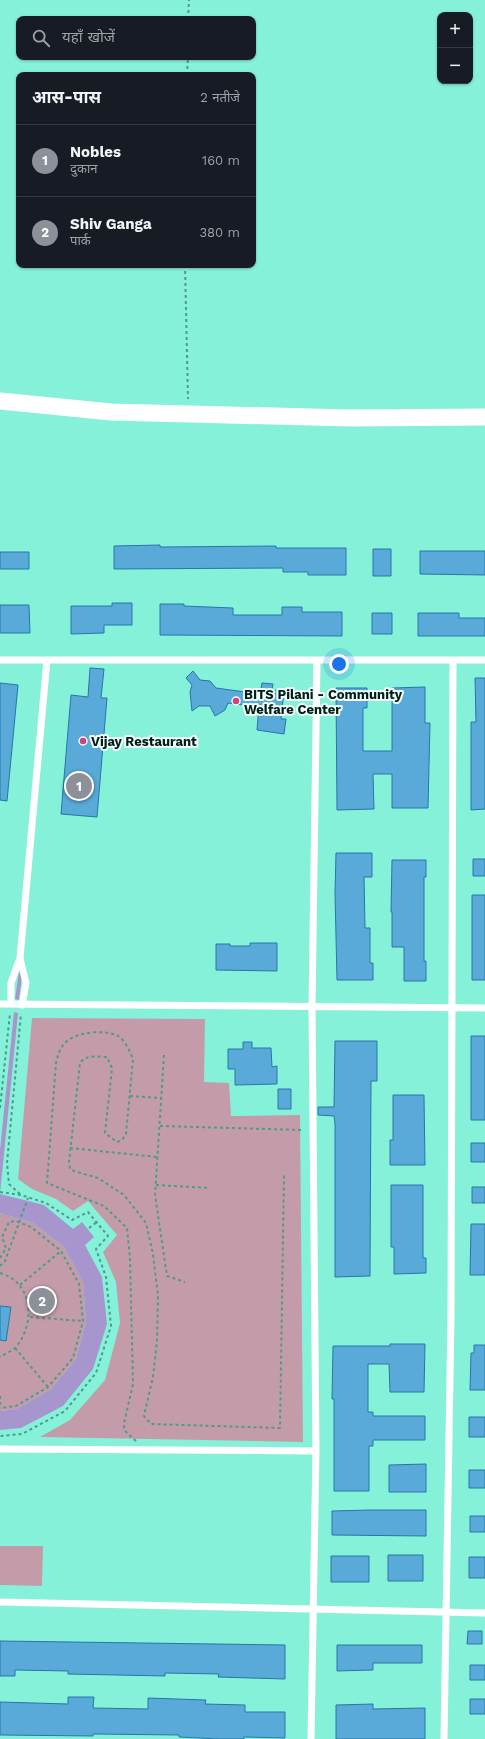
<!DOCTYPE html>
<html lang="hi">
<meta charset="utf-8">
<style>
body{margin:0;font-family:"Work Sans","Noto Sans Devanagari",sans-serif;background:#242831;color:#f1f3f6}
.controls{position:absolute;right:12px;top:12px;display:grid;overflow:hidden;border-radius:8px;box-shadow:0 1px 3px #0004}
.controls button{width:36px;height:36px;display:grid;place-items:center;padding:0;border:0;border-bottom:1px solid #363941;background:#171b24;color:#f1f3f6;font:20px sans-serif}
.you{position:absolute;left:339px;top:664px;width:14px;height:14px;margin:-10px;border:3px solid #fff;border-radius:50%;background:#1a73e8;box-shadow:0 0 0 6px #1a73e833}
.badge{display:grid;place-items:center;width:26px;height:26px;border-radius:50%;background:#8c9099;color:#fff;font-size:13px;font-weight:700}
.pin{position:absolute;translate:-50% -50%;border:2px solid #fff;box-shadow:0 1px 4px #0006}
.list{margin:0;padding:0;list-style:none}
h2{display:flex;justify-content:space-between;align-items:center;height:52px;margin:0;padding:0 16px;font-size:17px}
h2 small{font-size:13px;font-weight:400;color:#9ea1a6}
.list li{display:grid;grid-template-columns:26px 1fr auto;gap:12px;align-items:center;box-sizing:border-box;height:72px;padding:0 16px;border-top:1px solid #363941}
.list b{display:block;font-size:15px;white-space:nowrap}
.list p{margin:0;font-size:13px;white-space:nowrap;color:#9ea1a6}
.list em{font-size:13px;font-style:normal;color:#9ea1a6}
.icon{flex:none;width:22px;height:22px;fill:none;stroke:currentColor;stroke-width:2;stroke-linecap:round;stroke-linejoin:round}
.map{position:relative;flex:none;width:485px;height:1739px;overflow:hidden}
.search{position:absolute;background:#171b24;box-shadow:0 1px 3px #0004;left:16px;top:16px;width:240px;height:44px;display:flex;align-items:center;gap:10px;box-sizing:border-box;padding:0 14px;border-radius:8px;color:#9ea1a6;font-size:15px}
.panel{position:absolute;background:#171b24;box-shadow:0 1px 3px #0004;left:16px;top:72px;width:240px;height:196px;border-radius:8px}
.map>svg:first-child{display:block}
</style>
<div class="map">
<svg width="485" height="1739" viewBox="0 0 485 1739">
<rect width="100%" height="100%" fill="#86f1d9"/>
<path fill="#c49ca9" d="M32,1018L205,1019L204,1082L229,1083L231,1116L300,1115L303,1442L40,1437L70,1420L105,1380L120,1323L116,1282L103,1252L117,1235L88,1201L73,1211L56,1199L32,1189L18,1179Z
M0,1213L33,1223L64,1247L83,1282L86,1321L76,1359L51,1389L17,1409L0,1411Z
M0,1546H43L42,1586L0,1585Z"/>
<path fill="#a696cd" d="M19,972L22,975L19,1000L15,999Z
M14,1012L18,1013L0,1194L44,1205L73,1229L82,1222L94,1237L85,1245L102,1277L107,1324L93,1369L63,1406L21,1428L0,1430V1411L17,1409L51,1389L76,1359L86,1321L83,1282L64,1247L33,1223L0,1213V1150Z"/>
<path fill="#59a9d9" stroke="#2478a6" d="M160,545V547L276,546V548H346V575H308V572H283V568L114,569V546Z
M373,549H391V576H373Z
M420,551H485V575L420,574Z
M0,552H29V569H0Z
M112,603H132V625H104V633L71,634V606H112Z
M160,604H184V606L233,608V615H282V607H302V612H342V636L160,635Z
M0,605H29L30,633H0Z
M372,613H392V634H372Z
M418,613H459V618H485V636H418Z
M90,668L104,669L101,698H107L97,817L61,814L71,695L88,697Z
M193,671L200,680L210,681L216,688L260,694L262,683L273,684L272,690L284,691L281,719H286L284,734L257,730L259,707L228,703L225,710L215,716L210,706H199L192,711L190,692L192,685L186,678Z
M475,678H485V809L471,810V722H476Z
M0,683L18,685L7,801L0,800Z
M425,687V723H430L428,808H392V774H373L374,809L337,810L336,688H367V708H363V751H392V688Z
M336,853H372V877H364L365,928H370V963H373V980H337L335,893Z
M473,859H485V876H473Z
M392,860H426V877H424V961H426V981H404V947H392V912H391Z
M472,895H485V980H472Z
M250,943H277V971L216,970V944H230V946H250Z
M471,1036H485V1120H471Z
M335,1041H377V1081H371L370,1276L335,1277V1124L334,1116L318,1115V1107H334Z
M243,1042H252V1048H271L272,1067L277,1066V1084L235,1085V1069H228V1049H243Z
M278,1089H291V1109H278Z
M393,1095H424L425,1165H390V1140H393Z
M471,1143H485V1162H471Z
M391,1185H423V1258H426V1273L394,1274V1247H391Z
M472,1187H485V1203H472Z
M471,1224H485V1275H470Z
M0,1306L11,1307L6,1341L0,1340Z
M390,1344H425L424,1392H390L389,1364H368V1412H373V1416H425V1440H373V1446H369V1491H334V1399H332L333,1346H390Z
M474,1345H485V1390H470L471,1353H474Z
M469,1417H485V1437H469Z
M426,1464V1492H389V1465Z
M469,1470H485V1488H469Z
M371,1510H426V1536L332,1535V1511Z
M470,1516H485V1532H470Z
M388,1555H423V1581H388Z
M331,1556H369V1582H331Z
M469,1557H485V1578H469Z
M468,1631H482V1644H467Z
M0,1641L285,1645V1679L218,1677L219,1674L165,1673V1676L68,1674V1671L15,1670V1676H0Z
M337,1645H422V1663H373V1670L337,1671Z
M470,1665H485V1680H470Z
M68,1697H94L93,1708L148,1709V1698L206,1700L205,1704L245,1705V1712H285V1738L244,1737V1739H218L179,1737V1735L93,1734V1736L0,1735V1702L68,1704Z
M470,1699H485V1714H470Z
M373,1704V1709L425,1708V1739H336V1705Z"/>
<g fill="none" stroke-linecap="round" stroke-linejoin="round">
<path stroke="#4f9a8a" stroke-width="2" stroke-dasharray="3 3" stroke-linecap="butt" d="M188,19L189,0
M187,75L188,57
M185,265L188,399
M164,1055L155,1195L167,1276L185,1282
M130,1096L161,1098
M0,1108L10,1013
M160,1126L304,1130
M70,1148L157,1157
M156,1185L210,1188
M0,1192L21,1195L46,1203L72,1220L88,1212L108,1236L96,1249L106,1277L111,1326L96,1373L65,1411L22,1434L0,1436
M20,1194L9,1184L7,1163L21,1014
M89,1228L97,1222
M0,1258L6,1248L2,1237L9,1222L16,1221L31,1227L61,1251L79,1284L83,1321L73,1358L48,1387L16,1406L0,1408
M0,1266L5,1261L28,1198
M0,1273C33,1282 36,1323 16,1347C12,1351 5,1354 0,1357
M20,1285L61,1251
M30,1317L83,1321
M15,1348L48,1387
M0,1396V1405
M136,1441L124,1430V1423L133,1384L130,1258L127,1228L104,1206L47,1183L56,1063C58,1055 60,1047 67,1041C78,1032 105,1029 118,1036C125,1040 130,1052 133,1059L126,1134L122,1140L117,1142L105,1133L112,1068L107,1057C97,1057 86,1054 80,1063L69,1162L70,1169L74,1171L98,1178L124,1195L146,1223L153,1254L158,1296L157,1341L153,1377L144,1416L151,1424L280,1428L284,1174"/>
<path stroke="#fff" stroke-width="7" d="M0,660H485
M20,958L26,983L22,1005
M0,1004L485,1008
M11,1004V983L20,958L47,660
M0,1449L316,1451
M0,1602L485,1613
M311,1739L316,1451L312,1007L317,660
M444,1739L451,1317L453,660"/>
<path stroke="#fff" stroke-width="17" d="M0,401L111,412L350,418L485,417"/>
</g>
<g fill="#cc437e" stroke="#f3fdfa" stroke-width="1.5">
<circle cx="236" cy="701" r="4"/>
<circle cx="83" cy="741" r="4"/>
</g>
<g text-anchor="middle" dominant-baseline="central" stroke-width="4" stroke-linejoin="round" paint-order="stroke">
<g font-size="13" font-weight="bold" fill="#001f19" stroke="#f3fdfa" text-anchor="start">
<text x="244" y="694">BITS Pilani - Community<tspan x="244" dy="15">Welfare Center</tspan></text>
<text x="91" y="741">Vijay Restaurant</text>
</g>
</g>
</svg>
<div class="controls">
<button>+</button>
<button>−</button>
</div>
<div class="you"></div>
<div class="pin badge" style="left:79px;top:786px">1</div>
<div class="pin badge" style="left:42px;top:1301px">2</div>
<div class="search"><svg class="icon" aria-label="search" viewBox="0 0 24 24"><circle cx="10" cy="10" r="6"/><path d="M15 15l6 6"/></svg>यहाँ खोजें</div>
<section class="panel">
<h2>आस-पास<small>2 नतीजे</small></h2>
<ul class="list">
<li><span class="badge">1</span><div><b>Nobles</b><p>दुकान</p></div><em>160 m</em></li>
<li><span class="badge">2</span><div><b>Shiv Ganga</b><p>पार्क</p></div><em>380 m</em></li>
</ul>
</section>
</div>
